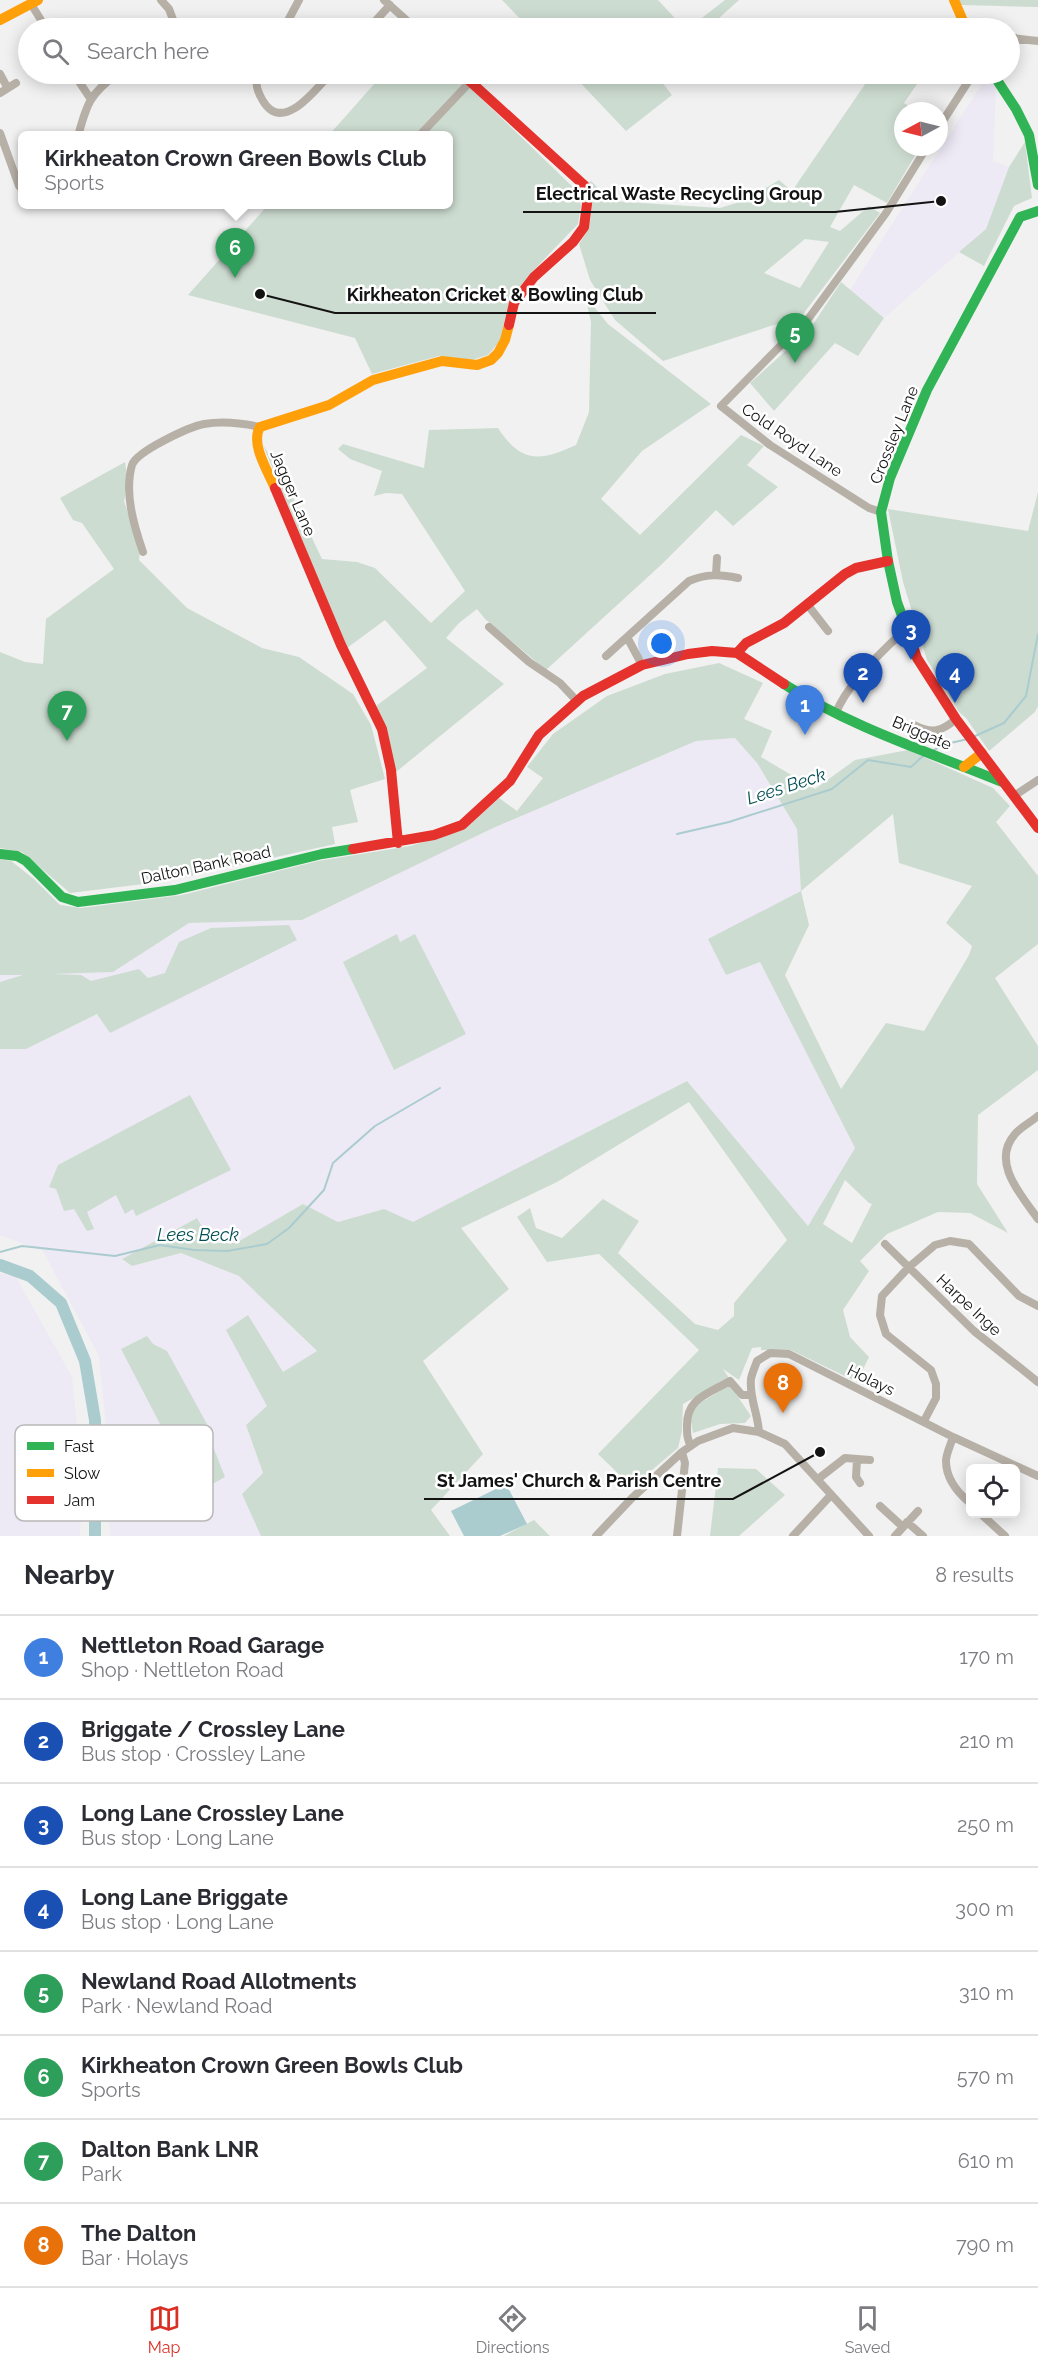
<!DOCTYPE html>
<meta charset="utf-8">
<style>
body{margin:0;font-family:Raleway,sans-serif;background:#f2f2f3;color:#2b2b33}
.controls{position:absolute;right:18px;bottom:18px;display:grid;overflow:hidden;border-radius:9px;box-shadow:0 3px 15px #0003}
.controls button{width:54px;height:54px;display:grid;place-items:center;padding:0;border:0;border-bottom:2px solid #e1e1e2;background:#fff;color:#2b2b33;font:30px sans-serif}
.compass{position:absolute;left:894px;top:102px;width:54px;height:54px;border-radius:50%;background:#fff;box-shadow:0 3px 15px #0003;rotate:263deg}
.you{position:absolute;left:662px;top:644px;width:21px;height:21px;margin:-15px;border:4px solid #fff;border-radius:50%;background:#1a73e8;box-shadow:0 0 0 9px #1a73e833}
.badge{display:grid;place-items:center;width:39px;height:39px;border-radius:50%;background:#d93025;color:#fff;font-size:20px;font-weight:700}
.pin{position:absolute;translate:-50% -50px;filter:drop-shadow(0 2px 3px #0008)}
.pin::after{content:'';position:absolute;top:32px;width:21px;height:18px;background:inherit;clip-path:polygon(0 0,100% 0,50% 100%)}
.popup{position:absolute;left:18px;top:131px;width:435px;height:78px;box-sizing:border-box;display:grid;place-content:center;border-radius:9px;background:#fff;filter:drop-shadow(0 2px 4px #0005);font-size:20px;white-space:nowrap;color:#7c7c81}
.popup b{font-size:22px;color:#2b2b33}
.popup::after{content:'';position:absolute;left:50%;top:100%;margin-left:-12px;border:12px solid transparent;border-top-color:#fff}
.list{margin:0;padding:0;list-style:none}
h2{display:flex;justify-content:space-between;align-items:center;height:78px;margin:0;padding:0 24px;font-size:26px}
h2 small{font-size:20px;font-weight:400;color:#7c7c81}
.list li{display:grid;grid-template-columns:39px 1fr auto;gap:18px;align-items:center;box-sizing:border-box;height:84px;padding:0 24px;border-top:2px solid #e1e1e2}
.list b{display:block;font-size:22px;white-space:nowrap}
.list p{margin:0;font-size:20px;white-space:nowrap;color:#7c7c81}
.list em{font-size:20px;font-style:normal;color:#7c7c81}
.icon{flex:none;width:33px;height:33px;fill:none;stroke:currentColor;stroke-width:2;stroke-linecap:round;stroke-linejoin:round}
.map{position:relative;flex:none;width:1038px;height:1536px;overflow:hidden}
.search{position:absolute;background:#fff;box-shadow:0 3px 15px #0003;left:18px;right:18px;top:18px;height:66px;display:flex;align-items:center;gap:15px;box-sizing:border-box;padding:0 21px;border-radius:33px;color:#7c7c81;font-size:22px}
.sheet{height:750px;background:#fff}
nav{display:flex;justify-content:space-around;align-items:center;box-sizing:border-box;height:84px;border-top:2px solid #e1e1e2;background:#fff;font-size:16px;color:#7c7c81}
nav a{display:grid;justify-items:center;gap:3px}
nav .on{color:#d93025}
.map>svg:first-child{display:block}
</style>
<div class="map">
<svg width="1038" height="1536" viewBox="0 0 1038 1536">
<rect width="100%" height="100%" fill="#f1f1f1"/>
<path fill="#ede9f5" d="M987,76L996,85L993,161L1009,167L986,229L884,318L850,290Z
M735,738L757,763L797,829L801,892L708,939L760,962L855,1148L808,1226L687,1081L413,1223L384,1209L338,1222L303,1204L236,1243H212L197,1218L122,1259L132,1266L181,1253L239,1276L317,1352L283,1372L248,1316L267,1406L246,1425L263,1473L262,1536H110L109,1456L99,1356L43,1251L0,1235V975L113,972L189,923L303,920L491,829L696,741Z
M0,1273L16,1277L72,1377L82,1472L80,1536H0Z"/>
<path fill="#cddcd1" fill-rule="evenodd" d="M502,0H658L684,28H529Z
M725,0H739L708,28H689Z
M959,0H1038V7L961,5Z
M383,74H456L578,192L581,206L578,224L532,272L500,341L488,355L472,360L439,356L372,374L355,338L188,295L268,205L448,204V136L329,135Z
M572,74H659L657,76L672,95L626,131Z
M872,74H924L904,103L916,111H903V147H920L887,203L854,185L830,227L840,231L869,206L880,213L794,326L783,322L663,361L615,320L590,280L579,244C594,223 593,208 589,183L591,181L611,201L720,208L746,200L779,180L792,191ZM805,239L829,242L800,288L764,273Z
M1025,142L1032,198L1014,206L984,266L959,252L986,229L1009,167Z
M841,282L884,318L858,356L835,343L774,411L750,383L810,329Z
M585,296L608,324L711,404L642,451L601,499L640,535L741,435L764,446L747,465L778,487L733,526L716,510L661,565L546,670L485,619L477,609L459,623L446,638L504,684L396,772L376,706L427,668L385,620L347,648L263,445L283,477L322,559L357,562L375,568L431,623L465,591L402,494L386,493L374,496L382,471L350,459L338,449L343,444L424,468L429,430L498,428C521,463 539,462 576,445L589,412L591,322Z
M125,462L128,482L124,501L140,550L139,560L187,608L262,648L299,657L353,694L371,725L385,779L350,790L358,822L332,827L335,844L168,881L70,893L22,852L0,848V652L25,662L43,664L46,619L114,569L82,523L73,520L60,498Z
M1038,492V706L1035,712L989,751L966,718L959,712L927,660L903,582L888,509L1028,531Z
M719,663L763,683L744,719L772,731L761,757L815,789L855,760L908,750L993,788L1010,806L996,822L1038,876V944L995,978L1038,1046V1070L978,1115L977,1184L1008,1233L970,1213L938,1212L887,1234L860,1261L869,1271L843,1310L850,1337L869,1357L857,1382L791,1350H761V1347L752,1348L739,1380L723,1369L729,1378L683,1404L682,1431L678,1448L632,1487L598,1454L699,1350L599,1254L547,1262L517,1217L530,1208L536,1228L562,1238L603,1199L639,1221L618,1253L695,1324L718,1330L734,1316V1303L787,1240L689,1102L557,1182L461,1228L509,1289L423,1361L483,1454L431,1510L450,1536H261L242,1494L263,1473L246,1425L267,1406L226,1330L248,1315L283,1372L317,1351L239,1276L181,1253L132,1266L122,1259L197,1218L212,1243H236L303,1204L338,1222L384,1209L413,1222L687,1081L808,1226L855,1148L760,962L726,975L708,939L801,891L797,829L757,763L735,738L696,741L491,829L302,920L189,923L113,972L52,974L81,975L91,981L139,969L148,978L165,973L179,942L211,928L289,925L297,940L110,1033L97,1014L26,1049H0V982L23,975H0V859L11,861L34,879L60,905L81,908L182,895L318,861L410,846L464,830L499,798L517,811L543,778L527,767L553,734L607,696L665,674ZM893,814L899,863L972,886L946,923L972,946L969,955L924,1031L886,1023L841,1089L785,975L809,925L801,891ZM845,1180L869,1203L872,1204L852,1243L823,1224Z
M397,934L400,942L415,934L466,1034L394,1070L343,962Z
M190,1095L231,1170L136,1216L133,1209L125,1214L116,1195L87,1212L94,1229L87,1231L74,1209L64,1211L56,1189L49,1187L58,1165Z
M147,1336L153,1344L167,1351L213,1435L212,1444L225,1477L196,1493L121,1349Z
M730,1385L751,1416L745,1423L720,1424L693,1433L690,1415L695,1406Z
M142,1438L174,1502L140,1520L135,1495L141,1490L134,1441Z
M718,1468L756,1469L785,1495L739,1536H710Z
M534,1520L550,1536H504Z"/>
<path fill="#aacccf" d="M506,1484L527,1524L500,1536H464L451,1511Z"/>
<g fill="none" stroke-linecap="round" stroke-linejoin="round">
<path stroke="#aacccf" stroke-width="2" d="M973,737L1004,723L1026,696L1038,634
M934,750L946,744L968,739
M677,834L729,822L832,789L868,760L911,767L924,755
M0,1252L22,1246L115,1256L160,1245L194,1250L227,1251L267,1244L289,1228L324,1190L333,1163L375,1126L440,1088"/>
<path stroke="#aacccf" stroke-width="12" d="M0,1265L30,1276L61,1303L85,1361L95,1420V1536"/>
<path stroke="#b7b0a7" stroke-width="8" d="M161,0L169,9L175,25L172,28
M384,0L415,28
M31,4L46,28
M284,28L299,0
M369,28L390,5
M1010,38L1038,41
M1014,52L1015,38
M0,74L7,87
M74,74L90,98
M258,74C255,84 257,91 263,101C283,134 316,89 330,74
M0,93L16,83
M939,127L973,74
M0,133L19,186L22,189
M78,136C87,103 90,94 117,74
M419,136L470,82
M881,512L869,508L770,445L721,406L789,337L800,330L886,213L927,147
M143,552C134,526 124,493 132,465C137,451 189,427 204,424C222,421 242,423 260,427
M716,574L717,558
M807,604L828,631
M489,627L529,662L560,683L577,701
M627,637L642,665
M606,656L689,581C706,574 719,574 738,578
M836,713C846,686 884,649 905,630
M914,725C932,734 941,732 956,719
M1014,796L1038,780
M1038,1116C1031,1122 1021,1127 1015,1134C990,1162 1022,1196 1038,1219
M885,1244L974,1331L1038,1382
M924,1421L936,1398V1384L931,1370L886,1334L880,1315L882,1296L909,1267L935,1245L950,1241L969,1244L1019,1296L1038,1306
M759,1432C758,1414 749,1397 751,1379C752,1373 755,1367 757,1361L770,1353L789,1354L953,1437L1038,1476
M953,1437C951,1444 946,1454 946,1461C946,1479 958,1493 970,1503
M691,1446C687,1439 687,1434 687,1427C686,1398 708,1394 730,1381L742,1395H751
M857,1459L856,1477L860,1483
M818,1479L845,1458L870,1460
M880,1506L903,1527
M981,1514L1005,1536
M907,1522L923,1536
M596,1536L632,1498L682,1452L698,1441L733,1428L759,1432L785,1444L869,1536
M677,1536L685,1463L682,1452
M793,1536L831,1495
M895,1536L918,1511"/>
<path stroke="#30b455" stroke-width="10" d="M993,74L1016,109L1029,135L1038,185
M913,646L897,602L888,561L881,512L890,478L927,390L1020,217L1038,211
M784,684C850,727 929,752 1002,782
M0,854L17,856L26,861L62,897L78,902L175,890L322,854L353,849"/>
<path stroke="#ff9f0a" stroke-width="10" d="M954,0L966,28
M0,20L38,0
M275,488C268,471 250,444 260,427L329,405L373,380L442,361L477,365L491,360L498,353L505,340L509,325
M964,767L982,753"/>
<path stroke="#e5322d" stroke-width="10" d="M462,74L585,186L587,204L584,227L573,242L534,277L514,303L509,325
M275,488L341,645L382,729L391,770L398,843
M913,646L917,658L956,719L1038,828
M737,653L746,643L784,623L845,574L856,568L888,561
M353,849L434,835L462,825L510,781L539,735L583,696L642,665L688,654L712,651L737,653L784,684"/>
</g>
<g text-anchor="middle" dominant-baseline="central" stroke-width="5" stroke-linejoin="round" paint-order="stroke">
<g font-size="16" fill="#131313" stroke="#fff">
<text transform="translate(894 435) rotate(-68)">Crossley Lane</text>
<text transform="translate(792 440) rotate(34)">Cold Royd Lane</text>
<text transform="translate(293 493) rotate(67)">Jagger Lane</text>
<text transform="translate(922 733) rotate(23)">Briggate</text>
<text transform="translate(206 865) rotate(-12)">Dalton Bank Road</text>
<text transform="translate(969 1305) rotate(43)">Harpe Inge</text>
<text transform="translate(871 1380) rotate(26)">Holays</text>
</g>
<g font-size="18" font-style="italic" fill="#034e53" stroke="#fff">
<text transform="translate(786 786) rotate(-18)">Lees Beck</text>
<text x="198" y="1234">Lees Beck</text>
</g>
</g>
<rect x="15" y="1425" width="198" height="96" rx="9" fill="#fff" stroke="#b8b8b8" stroke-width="1.5"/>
<rect x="27" y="1442" width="27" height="8" fill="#30b455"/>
<rect x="27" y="1469" width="27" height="8" fill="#ff9f0a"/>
<rect x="27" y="1496" width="27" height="8" fill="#e5322d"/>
<g font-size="16" fill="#131313">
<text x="64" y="1452">Fast</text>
<text x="64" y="1479">Slow</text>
<text x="64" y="1506">Jam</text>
</g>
<path fill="none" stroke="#131313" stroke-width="2" d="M941 201L835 212H523M260 294L335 313H656M820 1452L733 1499H424"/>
<g fill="#131313" stroke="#fff" stroke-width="2">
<circle cx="941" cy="201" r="6"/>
<circle cx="260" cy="294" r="6"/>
<circle cx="820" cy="1452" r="6"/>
</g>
<g font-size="18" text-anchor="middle" font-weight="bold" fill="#131313" stroke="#fff" stroke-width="5" stroke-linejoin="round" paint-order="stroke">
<text x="679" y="200">Electrical Waste Recycling Group</text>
<text x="495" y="301">Kirkheaton Cricket &amp; Bowling Club</text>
<text x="579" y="1487">St James' Church &amp; Parish Centre</text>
</g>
</svg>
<div class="controls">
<button><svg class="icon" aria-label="locate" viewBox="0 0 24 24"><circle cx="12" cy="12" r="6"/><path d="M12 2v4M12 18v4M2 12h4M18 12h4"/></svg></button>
</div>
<svg class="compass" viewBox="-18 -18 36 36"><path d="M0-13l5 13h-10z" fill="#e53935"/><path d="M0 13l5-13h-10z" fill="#7c7c81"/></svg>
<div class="you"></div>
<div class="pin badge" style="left:805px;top:735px;background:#3f7fe0">1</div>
<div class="pin badge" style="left:863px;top:703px;background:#1a4fb4">2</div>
<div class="pin badge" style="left:911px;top:660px;background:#1a4fb4">3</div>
<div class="pin badge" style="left:955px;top:703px;background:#1a4fb4">4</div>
<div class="pin badge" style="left:795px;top:363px;background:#2e9e5b">5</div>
<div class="pin badge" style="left:235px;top:278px;background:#2e9e5b">6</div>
<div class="popup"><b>Kirkheaton Crown Green Bowls Club</b>Sports</div>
<div class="pin badge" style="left:67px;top:741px;background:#2e9e5b">7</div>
<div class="pin badge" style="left:783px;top:1413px;background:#e8710a">8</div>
<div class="search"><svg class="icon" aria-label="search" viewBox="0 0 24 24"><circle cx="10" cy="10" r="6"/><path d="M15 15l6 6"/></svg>Search here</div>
</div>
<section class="sheet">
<h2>Nearby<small>8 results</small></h2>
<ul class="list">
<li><span class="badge" style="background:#3f7fe0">1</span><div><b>Nettleton Road Garage</b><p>Shop · Nettleton Road</p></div><em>170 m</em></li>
<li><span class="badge" style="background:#1a4fb4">2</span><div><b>Briggate / Crossley Lane</b><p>Bus stop · Crossley Lane</p></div><em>210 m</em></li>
<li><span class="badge" style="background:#1a4fb4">3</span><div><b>Long Lane Crossley Lane</b><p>Bus stop · Long Lane</p></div><em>250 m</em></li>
<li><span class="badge" style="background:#1a4fb4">4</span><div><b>Long Lane Briggate</b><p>Bus stop · Long Lane</p></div><em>300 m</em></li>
<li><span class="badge" style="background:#2e9e5b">5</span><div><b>Newland Road Allotments</b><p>Park · Newland Road</p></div><em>310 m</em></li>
<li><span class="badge" style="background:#2e9e5b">6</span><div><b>Kirkheaton Crown Green Bowls Club</b><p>Sports</p></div><em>570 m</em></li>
<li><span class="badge" style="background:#2e9e5b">7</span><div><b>Dalton Bank LNR</b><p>Park</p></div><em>610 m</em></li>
<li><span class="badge" style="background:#e8710a">8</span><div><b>The Dalton</b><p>Bar · Holays</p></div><em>790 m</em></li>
</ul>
</section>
<nav>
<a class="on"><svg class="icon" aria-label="map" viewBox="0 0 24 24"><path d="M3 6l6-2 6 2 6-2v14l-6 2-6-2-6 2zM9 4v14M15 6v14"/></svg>Map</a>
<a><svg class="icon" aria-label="directions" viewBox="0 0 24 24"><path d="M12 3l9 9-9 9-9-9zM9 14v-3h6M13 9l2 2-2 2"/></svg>Directions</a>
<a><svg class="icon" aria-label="saved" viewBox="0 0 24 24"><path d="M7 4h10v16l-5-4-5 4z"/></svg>Saved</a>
</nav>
